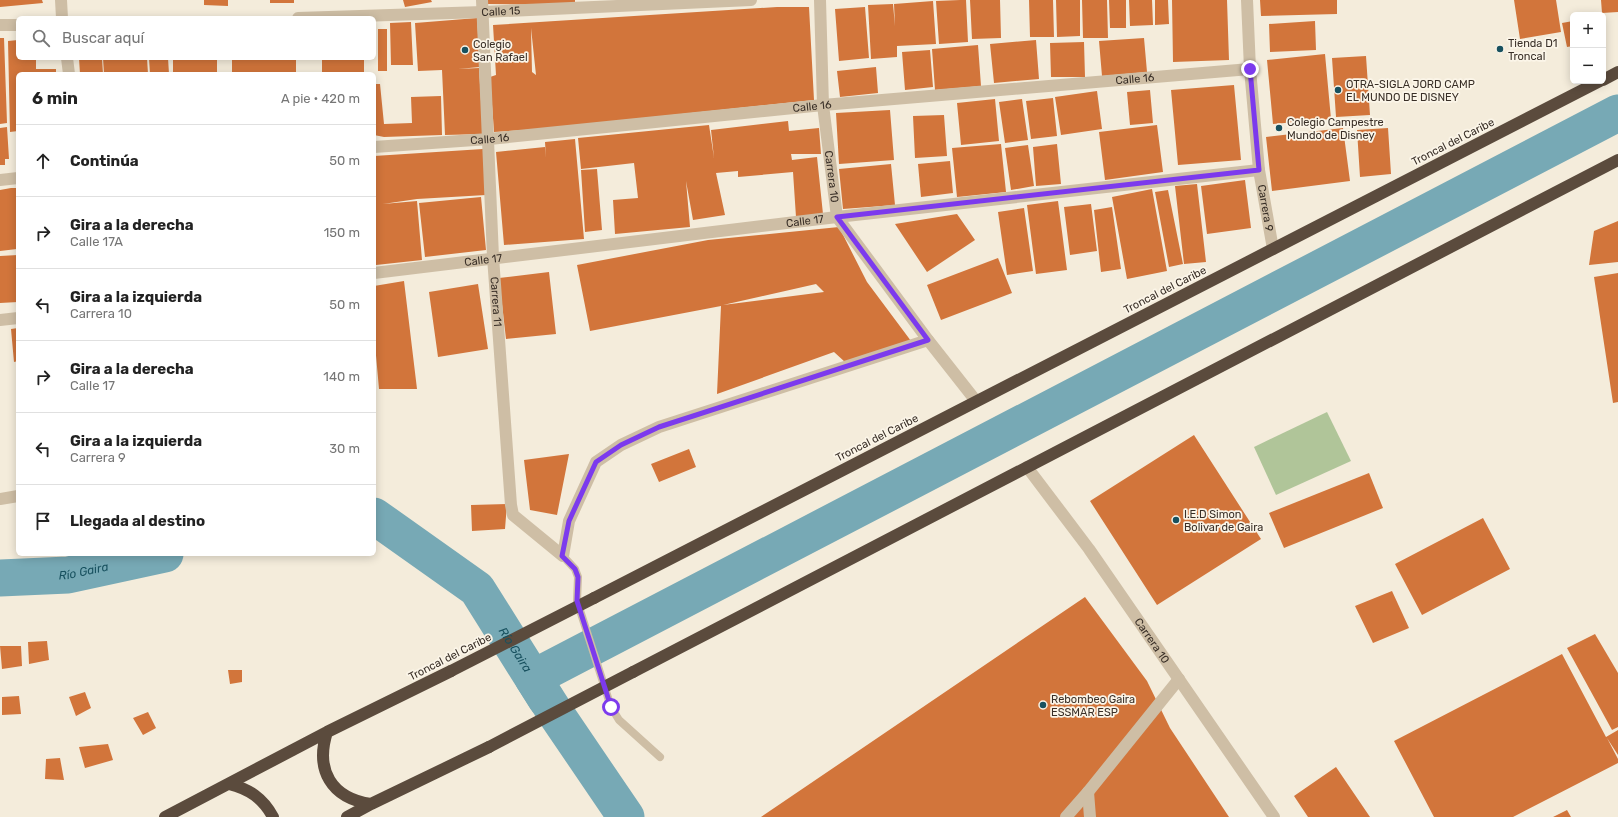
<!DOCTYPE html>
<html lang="es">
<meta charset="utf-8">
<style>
body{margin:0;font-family:Rubik,sans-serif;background:#f2f2f2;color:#222}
.controls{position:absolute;right:12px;top:12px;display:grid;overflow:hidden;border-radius:6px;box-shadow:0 2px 10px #0003}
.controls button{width:36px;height:36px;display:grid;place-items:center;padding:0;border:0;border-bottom:1px solid #e0e0e0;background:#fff;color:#222;font:20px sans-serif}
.stop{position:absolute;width:12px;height:12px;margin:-9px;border:3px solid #7c3aed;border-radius:50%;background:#fff}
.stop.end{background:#7c3aed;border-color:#fff;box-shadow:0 1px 4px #0008}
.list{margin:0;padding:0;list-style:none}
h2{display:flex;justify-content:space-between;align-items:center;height:52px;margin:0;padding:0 16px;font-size:17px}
h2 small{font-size:13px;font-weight:400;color:#767676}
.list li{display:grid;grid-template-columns:26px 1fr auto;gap:12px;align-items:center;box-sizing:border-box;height:72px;padding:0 16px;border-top:1px solid #e0e0e0}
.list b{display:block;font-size:15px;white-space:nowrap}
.list p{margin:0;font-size:13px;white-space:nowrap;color:#767676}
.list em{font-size:13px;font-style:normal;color:#767676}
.icon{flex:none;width:22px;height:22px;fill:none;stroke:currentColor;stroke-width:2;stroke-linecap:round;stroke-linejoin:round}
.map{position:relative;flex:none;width:1618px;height:817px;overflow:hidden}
.search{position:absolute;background:#fff;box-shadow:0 2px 10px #0003;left:16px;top:16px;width:360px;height:44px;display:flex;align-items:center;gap:10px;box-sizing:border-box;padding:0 14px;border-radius:6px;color:#767676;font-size:15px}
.panel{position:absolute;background:#fff;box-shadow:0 2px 10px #0003;left:16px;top:72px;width:360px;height:484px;border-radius:6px}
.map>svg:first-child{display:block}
</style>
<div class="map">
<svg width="1618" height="817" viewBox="0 0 1618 817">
<rect width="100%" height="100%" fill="#f4ecdb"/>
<path fill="#b0c599" d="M1327,412L1351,461L1276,495L1254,447Z"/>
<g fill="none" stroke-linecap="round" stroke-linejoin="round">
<g stroke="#77a9b5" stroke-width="37">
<path id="s1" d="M374,516L477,589L546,699"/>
<path id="s2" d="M0,578L68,575L165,554"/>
<path d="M626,817L556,714L533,678L1618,113"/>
</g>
</g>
<path fill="#d2753b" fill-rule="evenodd" d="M0,0H42L43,3L0,7Z
M204,0H228V6L204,5Z
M270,0H294V3H270Z
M403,0H431L432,2L405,7Z
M487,0H575V4L552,5L488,4Z
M960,0H966L968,42L939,44L936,1Z
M970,0H1000L1001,38L972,39Z
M1029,0H1053L1054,37H1030Z
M1056,0H1080V36L1057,37Z
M1082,0H1107L1108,38H1083Z
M1109,0H1126V28H1110Z
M1129,0H1152L1153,25L1130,26Z
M1155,0H1168L1169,24L1155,25Z
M1172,0H1227L1229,60L1173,62Z
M1260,0H1337V14L1261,16Z
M1514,0H1556L1561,32L1520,39Z
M1601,0H1618V12L1602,13Z
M933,1L936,44L897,46V57L871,59L868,5L893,4L895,26L894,4Z
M777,7H809L814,100L541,129L494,132L490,77L496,75L493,25ZM531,28L536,75L532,72Z
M865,7L869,58L839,61L835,9Z
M477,18L480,67L458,69L479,68L483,134L445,135L442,70L418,71L415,23Z
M1315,21L1316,50L1270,52L1269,24Z
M1573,21V46L1567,47L1562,23Z
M411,22L413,65H391L390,23Z
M378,29H387V71H378Z
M0,38H4L7,123L0,124Z
M1144,38L1147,72L1102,76L1099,41Z
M18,40V58H36V69H56V74H18V131L10,132L8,41Z
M1036,40L1039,79L994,83L990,44Z
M1084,42L1085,77H1051L1050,43Z
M978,45L981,86L935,90L932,49Z
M930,50L933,87L905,90L902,52Z
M1325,54L1331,119L1273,124L1267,60Z
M1366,56L1370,115L1336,117L1332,58Z
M79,58H102L103,74H80Z
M103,58H147L148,74H104Z
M149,58H168L169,74H150Z
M173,58H217V74H173Z
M232,58H296V74H232Z
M322,58H364V74H349V65V74H322Z
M876,67L878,93L840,97L837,71Z
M374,84H380L384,124L412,123L411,97L441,96L442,135L384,137L374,135Z
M1234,85L1241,160L1178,165L1171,90Z
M1150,90L1153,123L1130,125L1127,92Z
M1097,91L1102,129L1061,135L1055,97Z
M1053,98L1057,136L1031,139L1026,101Z
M995,99L999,141L961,145L957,103Z
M1022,99L1028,140L1005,143L999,102Z
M890,110L894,160L839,164L836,113Z
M944,115L947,156L915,158L913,116Z
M788,121L789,131L819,128L821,154H791L792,160L817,157L823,214L796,217L793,172L738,177V171L716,173L725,215L693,220L686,181L690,227L615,234L613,200L638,198L634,163L581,169L578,138L709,125L714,158L711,130Z
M1157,125L1163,172L1105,180L1099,132Z
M7,127L9,159H5V165H0V128Z
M1343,128L1350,181L1272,191L1266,137Z
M1388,128L1391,174L1360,177L1357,130Z
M575,139L584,239L504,245L496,152L545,147L546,158L545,142Z
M1001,144L1006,192L957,197L952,148Z
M1057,144L1061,184L1036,186L1033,147Z
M1028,145L1034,186L1011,190L1005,148Z
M483,149L486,195L417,199L383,204L417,201L422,260L376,265L374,246V156Z
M950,161L953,193L921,197L918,164Z
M891,164L895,205L843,209L839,169Z
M597,169L602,230L585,232L581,170Z
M1245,180L1251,228L1207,234L1201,186Z
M1197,184L1206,262L1184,264L1175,186Z
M11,188H18V243H16L17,249L0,251V190Z
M1152,189L1167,271L1127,279L1112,197Z
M1168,190L1183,264L1169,267L1155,192Z
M481,197L486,250L425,257L419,203Z
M1058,201L1067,270L1036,274L1027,205Z
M1091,204L1097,251L1070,255L1064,207Z
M1112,207L1121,269L1101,272L1094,210Z
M1024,208L1033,271L1007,275L998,212Z
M957,214L975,240L927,272L895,224Z
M1618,221V262L1589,265L1594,231Z
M839,227L867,282L911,341L845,362L834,352L717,394L721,306L590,331L577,265L708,240ZM816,284L824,292L723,305Z
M18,255V302L0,303V256Z
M998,258L1012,293L941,320L927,285Z
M549,272L556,334L506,339L499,278Z
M1618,273V402L1613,403L1594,277Z
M404,281L417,389H379L374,333V286Z
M478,284L488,349L438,357L429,292Z
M18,328V361L14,362L11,329Z
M1194,435L1261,539L1157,605L1090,501Z
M689,449L696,467L659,482L651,464Z
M569,454L557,515L530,510L524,460Z
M1369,473L1383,508L1284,548L1269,513Z
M507,504L505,529L472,531L471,505Z
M1483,518L1510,569L1422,615L1395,564Z
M1392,591L1409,628L1373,643L1355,606Z
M1085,597L1147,681L1170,728L1229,817H761Z
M1595,634L1618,673V727L1612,730L1567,648Z
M47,641L49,660L29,664L28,642Z
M0,646H21L22,666L2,669Z
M1562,654L1606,737L1618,730V755L1607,738L1618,759V763L1513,817H1434L1394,741Z
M228,670H242V682L230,684Z
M85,692L91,708L76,716L69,697Z
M19,696L21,714L2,715V697Z
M148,712L156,728L143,735L133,718Z
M108,744L113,760L85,768L79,747Z
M60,758L64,780L45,779L46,759Z
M1336,767L1370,817H1308L1294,796Z
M1567,810L1571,817H1553Z"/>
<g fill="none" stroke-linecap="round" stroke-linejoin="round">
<path stroke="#cebea5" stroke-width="8" d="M563,556L575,569L578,577L577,601L611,707L619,720L660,757"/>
<g stroke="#cebea5" stroke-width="12">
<path d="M61,0L62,18"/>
<path id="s3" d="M482,0L493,257L511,505L513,515L563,556L569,521L596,462L621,445L659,427L928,340"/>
<path id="s4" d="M820,0L823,105L837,217L928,340L976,401"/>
<path id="s5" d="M1247,0L1250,69L1259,170L1273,249"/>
<path id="s6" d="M298,18L483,12L751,0"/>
<path d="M0,25H18"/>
<path d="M67,58L69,74"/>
<path id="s7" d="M374,147L489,139L823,105L1250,69"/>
<path d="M0,180L18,178"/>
<path id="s8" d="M374,273L837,217L1259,170"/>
<path d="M0,320L18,318"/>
<path id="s9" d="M1027,467L1089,549L1274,817"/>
<path d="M0,499L18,496"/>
<path d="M1088,792L1090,817"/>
<path d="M1066,817L1088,792L1179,679"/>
</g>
<path stroke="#5b4b3d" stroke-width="12" d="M1603,80L1618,72
M594,598L1600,81
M633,672L1618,160
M327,732C315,770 331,798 371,804
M229,784C249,789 263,798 273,817
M165,817L327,732L451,671
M347,817L371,804L489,747"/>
<path stroke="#5b4b3d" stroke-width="12" d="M451,671L594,598
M489,747L633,672"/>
</g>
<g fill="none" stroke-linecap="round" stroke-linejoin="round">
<path stroke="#7c3aed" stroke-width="5" d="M611,707L577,601L578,577L575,569L562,556L569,521L596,462L621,445L659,427L928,340L837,217L1259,170L1250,69"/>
</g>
<g fill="#18515f" stroke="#fbf5e8" stroke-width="1.5">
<circle cx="1500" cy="49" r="4"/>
<circle cx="465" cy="50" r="4"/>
<circle cx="1338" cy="90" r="4"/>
<circle cx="1279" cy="128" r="4"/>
<circle cx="1176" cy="520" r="4"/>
<circle cx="1043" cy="705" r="4"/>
</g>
<g text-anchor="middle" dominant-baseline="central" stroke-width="3.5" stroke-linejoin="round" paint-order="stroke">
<g font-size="11" fill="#392f27" stroke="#fbf5e8">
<text stroke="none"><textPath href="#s6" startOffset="203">Calle 15</textPath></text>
<text stroke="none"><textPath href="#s7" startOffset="764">Calle 16</textPath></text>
<text stroke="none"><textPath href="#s7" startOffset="440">Calle 16</textPath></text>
<text stroke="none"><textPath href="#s7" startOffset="116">Calle 16</textPath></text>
<text transform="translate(1453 142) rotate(-27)">Troncal del Caribe</text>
<text stroke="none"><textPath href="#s4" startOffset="177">Carrera 10</textPath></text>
<text stroke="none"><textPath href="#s5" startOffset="209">Carrera 9</textPath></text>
<text stroke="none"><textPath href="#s8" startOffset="434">Calle 17</textPath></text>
<text stroke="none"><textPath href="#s8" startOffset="110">Calle 17</textPath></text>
<text transform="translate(1165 290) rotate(-27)">Troncal del Caribe</text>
<text stroke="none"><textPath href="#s3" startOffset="302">Carrera 11</textPath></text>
<text transform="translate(877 438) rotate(-27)">Troncal del Caribe</text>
<text stroke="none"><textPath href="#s9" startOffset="214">Carrera 10</textPath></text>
<text transform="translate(450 657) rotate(-27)">Troncal del Caribe</text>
</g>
<g font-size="11" fill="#392f27" stroke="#fbf5e8" text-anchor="start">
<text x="1508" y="43">Tienda D1<tspan x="1508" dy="13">Troncal</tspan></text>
<text x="473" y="44">Colegio<tspan x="473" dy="13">San Rafael</tspan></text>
<text x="1346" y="84">OTRA-SIGLA JORD CAMP<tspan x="1346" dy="13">EL MUNDO DE DISNEY</tspan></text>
<text x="1287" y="122">Colegio Campestre<tspan x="1287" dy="13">Mundo de Disney</tspan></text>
<text x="1184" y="514">I.E.D Simon<tspan x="1184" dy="13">Bolivar de Gaira</tspan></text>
<text x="1051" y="699">Rebombeo Gaira<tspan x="1051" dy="13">ESSMAR ESP</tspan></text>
</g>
<g font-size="12" font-style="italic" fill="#18515f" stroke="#fbf5e8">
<text stroke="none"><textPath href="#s2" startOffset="84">Río Gaira</textPath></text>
<text stroke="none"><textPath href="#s1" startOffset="198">Río Gaira</textPath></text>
</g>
</g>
</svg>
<div class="controls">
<button>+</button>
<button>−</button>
</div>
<div class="stop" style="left:611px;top:707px"></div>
<div class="stop end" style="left:1250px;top:69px"></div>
<div class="search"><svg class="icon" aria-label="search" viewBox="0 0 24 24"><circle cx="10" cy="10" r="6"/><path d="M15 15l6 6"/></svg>Buscar aquí</div>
<section class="panel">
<h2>6 min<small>A pie · 420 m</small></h2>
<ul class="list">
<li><svg class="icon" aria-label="ahead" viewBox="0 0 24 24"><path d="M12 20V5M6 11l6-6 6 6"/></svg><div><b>Continúa</b></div><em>50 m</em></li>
<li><svg class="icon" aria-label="right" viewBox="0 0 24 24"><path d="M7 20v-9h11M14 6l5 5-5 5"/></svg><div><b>Gira a la derecha</b><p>Calle 17A</p></div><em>150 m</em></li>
<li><svg class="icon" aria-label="left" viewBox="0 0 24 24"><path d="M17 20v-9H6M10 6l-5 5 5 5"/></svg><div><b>Gira a la izquierda</b><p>Carrera 10</p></div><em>50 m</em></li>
<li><svg class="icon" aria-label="right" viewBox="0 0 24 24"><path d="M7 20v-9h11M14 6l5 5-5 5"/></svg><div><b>Gira a la derecha</b><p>Calle 17</p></div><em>140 m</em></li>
<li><svg class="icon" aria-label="left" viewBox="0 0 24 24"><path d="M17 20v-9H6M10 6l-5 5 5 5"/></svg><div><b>Gira a la izquierda</b><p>Carrera 9</p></div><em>30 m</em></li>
<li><svg class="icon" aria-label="arrive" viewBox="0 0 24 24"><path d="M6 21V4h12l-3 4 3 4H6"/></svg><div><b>Llegada al destino</b></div></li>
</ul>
</section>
</div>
